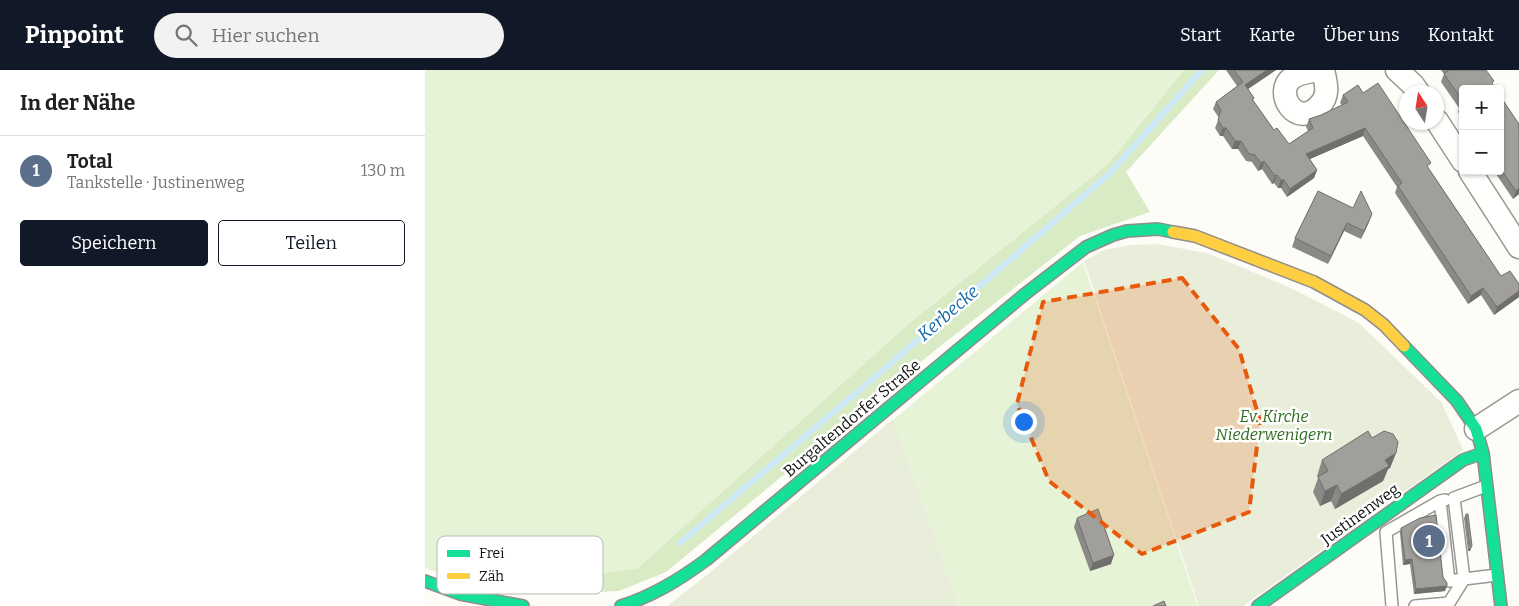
<!DOCTYPE html>
<html lang="de">
<meta charset="utf-8">
<style>
body{margin:0;font-family:Bitter,serif;background:#f2f2f2;color:#202124}
.controls{position:absolute;right:15px;top:15px;display:grid;overflow:hidden;border-radius:5px;box-shadow:0 1px 4px #0004}
.controls button{width:45px;height:45px;display:grid;place-items:center;padding:0;border:0;border-bottom:1px solid #e0e0e0;background:#fff;color:#202124;font:25px sans-serif}
.compass{position:absolute;left:974px;top:15px;width:45px;height:45px;border-radius:50%;background:#fff;box-shadow:0 1px 4px #0004;rotate:348deg}
.you{position:absolute;left:598px;top:351px;width:18px;height:18px;margin:-12px;border:4px solid #fff;border-radius:50%;background:#1a73e8;box-shadow:0 0 0 8px #1a73e833}
.badge{display:grid;place-items:center;width:32px;height:32px;border-radius:50%;background:#111827;color:#fff;font-size:16px;font-weight:700}
.pin{position:absolute;translate:-50% -50%;border:2px solid #fff;box-shadow:0 1px 5px #0006}
.list{margin:0;padding:0;list-style:none}
h2{display:flex;justify-content:space-between;align-items:center;height:65px;margin:0;padding:0 20px;font-size:21px}
h2 small{font-size:16px;font-weight:400;color:#757577}
.list li{display:grid;grid-template-columns:32px 1fr auto;gap:15px;align-items:center;box-sizing:border-box;height:70px;padding:0 20px;border-top:1px solid #e0e0e0}
.list b{display:block;font-size:19px;white-space:nowrap}
.list p{margin:0;font-size:16px;white-space:nowrap;color:#757577}
.list em{font-size:16px;font-style:normal;color:#757577}
.actions{display:flex;gap:10px;padding:15px 20px}
.actions a{flex:1;padding:11px 0;border:1px solid #111827;border-radius:5px;text-align:center;font-size:18px;color:#111827}
.actions .main{background:#111827;color:#fff}
.icon{flex:none;width:28px;height:28px;fill:none;stroke:currentColor;stroke-width:2;stroke-linecap:round;stroke-linejoin:round}
.map{position:relative;flex:none;width:1094px;height:536px;overflow:hidden}
header{display:flex;align-items:center;gap:30px;box-sizing:border-box;height:70px;padding:0 25px;background:#111827;color:#fff}
header strong{font-size:24px}
nav{display:flex;gap:28px;margin-inline-start:auto;font-size:18px}
.search{width:350px;height:45px;background:#f2f2f2;display:flex;align-items:center;gap:12px;box-sizing:border-box;padding:0 18px;border-radius:28px;color:#757577;font-size:19px}
main{display:flex}
aside{flex:1;background:#fff}
.map>svg:first-child{display:block}
</style>
<header>
<strong>Pinpoint</strong>
<div class="search"><svg class="icon" aria-label="search" viewBox="0 0 24 24"><circle cx="10" cy="10" r="6"/><path d="M15 15l6 6"/></svg>Hier suchen</div>
<nav><a>Start</a><a>Karte</a><a>Über uns</a><a>Kontakt</a></nav>
</header>
<main>
<aside>
<h2>In der Nähe<small></small></h2>
<ul class="list">
<li><span class="badge" style="background:#5c6f8a">1</span><div><b>Total</b><p>Tankstelle · Justinenweg</p></div><em>130 m</em></li>
</ul>
<div class="actions"><a class="main">Speichern</a><a>Teilen</a></div>
</aside>
<div class="map">
<svg width="1094" height="536" viewBox="0 0 1094 536">
<rect width="100%" height="100%" fill="#fdfcf7"/>
<path fill="#e7f3d7" d="M0,0H759L683,94L481,256L213,498L134,510L49,497L28,508L0,498Z
M658,192L773,536H534L468,350Z"/>
<path fill="#d8ebc4" d="M759,0H794L701,102L725,142L655,166L503,286L241,502L194,521L121,524L28,507L49,497L134,510L213,498L481,256L683,94Z"/>
<path fill="#e9eeda" d="M732,174L782,183L866,218L934,253L1017,333L1038,380L818,536H774L659,191L679,180L705,175Z
M468,349L534,536H242L282,505Z"/>
<g fill="none" stroke-linecap="round" stroke-linejoin="round">
<path stroke="#cde9f8" stroke-width="6" d="M255,473L458,300L685,103L777,0"/>
<g stroke="#979795" stroke-width="14">
<path id="lane" d="M1061,416L1029,428L1039,509L1072,505
M1020,430L1015,431L1024,511L1039,509
M967,536L961,462L1015,431
M990,536L1024,533L1039,509"/>
</g>
<g stroke="#979795" stroke-width="25">
<path id="street" d="M892,0C884,2 873,3 867,8C848,22 871,60 894,36C905,26 901,13 898,0
M972,0L988,15L993,22
M1012,51L1038,91
M1045,101L1094,177
M1051,359L1094,331"/>
</g>
<g stroke="#8e8d8b" stroke-width="14">
<path id="fast" d="M979,276L1032,331L1051,359L1058,383L1076,536
M0,511L35,524L98,536
M196,536C228,526 254,510 281,490L600,224L661,177L688,165L702,161L733,159L748,162
M833,536L1038,390L1058,383"/>
</g>
<g stroke="#8e8d8b" stroke-width="14">
<path id="slow" d="M748,162L770,166L889,212L940,240L959,255L979,276"/>
</g>
<use href="#lane" stroke="#fffffe" stroke-width="11"/>
<use href="#street" stroke="#fffffe" stroke-width="22"/>
<use href="#fast" stroke="#16e098" stroke-width="11"/>
<use href="#slow" stroke="#ffcf43" stroke-width="11"/>
</g>
<path fill="#8a8986" d="M801,0H851L823,19L829,28L828,30L849,60L864,74L883,61L881,57L884,49L896,45L917,35L915,33L918,25L938,23L1004,99L1076,206L1094,214V227L1069,245L1056,225L1043,234L970,123L972,117L938,66L885,89L892,100L889,108L862,127L856,118H853L849,113L847,114L837,99L833,101L827,92L821,91L813,79H807L798,66H795L790,58L794,48L788,39L791,32L812,16Z
M1016,0H1061L1038,19V49L1033,42L1034,38L1016,12L1019,4Z
M1075,26L1094,124L1088,129L1069,101H1075Z
M893,121L944,152L936,169L919,161L903,194L867,177L870,168Z
M947,368L971,383L965,398L963,399L958,411L910,439L906,431L895,436L888,422L893,408L892,406L897,390Z
M1041,444L1045,481H1043L1039,448Z
M652,448L686,494L665,501L649,457Z
M976,458L1018,507L1020,521L989,524L985,494L978,495L975,463Z"/>
<path fill="#716f6d" d="M842,0H851L817,23L820,15Z
M798,58H801L798,66H795Z
M940,58L938,66L878,92L881,84Z
M810,71H816L813,79H807Z
M839,91L837,99L833,101L836,93Z
M892,100L889,108L862,127L865,119Z
M852,105L849,113L847,114L850,106Z
M856,110H859L856,118H853Z
M1094,118V124L1088,129L1091,121Z
M947,144L944,152L936,169L939,161Z
M922,153L919,161L903,194L906,186Z
M1058,218L1056,225L1043,234L1046,226Z
M1094,221V227L1069,245L1072,237Z
M971,383L965,398L963,399L958,411L910,439L916,424L960,390Z
M912,415L906,431L895,436L900,421Z
M1047,476L1045,481H1043L1045,477Z
M689,485L686,494L665,501L668,493Z
M987,489L985,494L978,495L980,490Z
M1022,516L1020,521L989,524L991,519Z"/>
<path fill="#a19f9c" stroke="#716f6d" d="M809,0H842L820,15L829,28L827,29L849,60L852,58L864,74L888,58L884,49L896,45L923,32L918,25L933,15L938,23L953,13L1006,93L1002,96L1076,206L1085,201L1094,214V221L1072,237L1058,218L1046,226L973,116L977,113L940,58L881,84L892,100L865,119L859,110H856L852,105L850,106L839,91L836,93L830,85L824,84L816,71H810L801,58H798L793,50L796,40L791,32L818,12Z
M1024,0H1061L1069,11L1067,13L1070,19H1038V31L1019,4Z
M1075,26L1094,54V57L1093,58L1094,59V118L1091,121L1075,98Z
M893,121L928,138L936,121L947,144L939,161L922,153L906,186L870,168Z
M943,361L947,368L959,361L968,364L973,372L971,383L960,390L964,396L916,424L912,415L900,421L893,407L903,401L897,390Z
M673,439L689,485L668,493L652,448Z
M1041,444H1043L1047,476L1045,477Z
M1011,445L1018,507L1022,513V516L991,519L987,489L980,490L976,458L995,448Z
M739,531L741,536H728Z"/>
<path fill="#e8590c" fill-opacity="0.2" stroke="#e8590c" stroke-width="4" stroke-dasharray="10 6" stroke-linejoin="round" d="M757,208L814,279L835,351L824,442L717,484L624,411L592,334L618,232Z"/>
<g text-anchor="middle" dominant-baseline="central" stroke-width="5" stroke-linejoin="round" paint-order="stroke">
<g font-size="16" font-style="italic" fill="#2f6c1e" stroke="#fff">
<text x="849" y="346">Ev. Kirche<tspan x="849" dy="18">Niederwenigern</tspan></text>
</g>
<g font-size="16" fill="#111" stroke="#fff">
<text transform="translate(427 348) rotate(-40)">Burgaltendorfer Straße</text>
<text transform="translate(935 444) rotate(-36)">Justinenweg</text>
</g>
<g font-size="18" font-style="italic" fill="#1569a8" stroke="#fff">
<text transform="translate(523 243) rotate(-41)">Kerbecke</text>
</g>
</g>
<rect x="12" y="466" width="166" height="58" rx="8" fill="#fff" stroke="#b8b8b8" stroke-width="1"/>
<rect x="22" y="480" width="23" height="7" fill="#16e098"/>
<rect x="22" y="503" width="23" height="6" fill="#ffcf43"/>
<g font-size="14" fill="#111">
<text x="54" y="488">Frei</text>
<text x="54" y="511">Zäh</text>
</g>
</svg>
<div class="controls">
<button>+</button>
<button>−</button>
</div>
<svg class="compass" viewBox="-18 -18 36 36"><path d="M0-13l5 13h-10z" fill="#e53935"/><path d="M0 13l5-13h-10z" fill="#757577"/></svg>
<div class="you"></div>
<div class="pin badge" style="left:1004px;top:471px;background:#5c6f8a">1</div>
</div>
</main>
